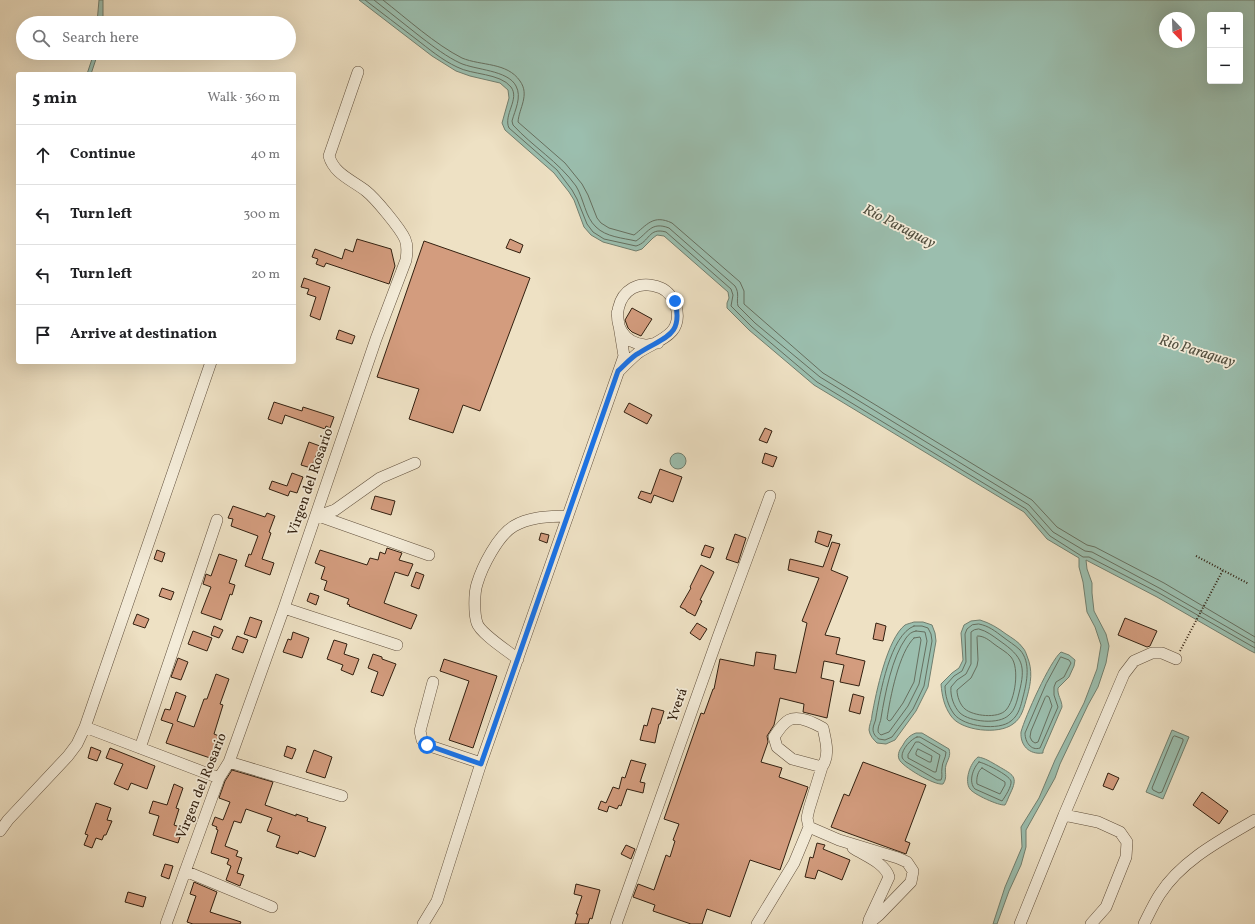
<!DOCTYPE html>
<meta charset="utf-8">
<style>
body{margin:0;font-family:Vollkorn,serif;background:#f6f6f6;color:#202124}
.controls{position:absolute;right:12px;top:12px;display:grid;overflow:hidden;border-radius:4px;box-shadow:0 4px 16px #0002}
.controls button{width:36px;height:36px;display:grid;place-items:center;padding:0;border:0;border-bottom:1px solid #e0e0e0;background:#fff;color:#202124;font:20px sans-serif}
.compass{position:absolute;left:1159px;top:12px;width:36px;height:36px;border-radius:50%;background:#fff;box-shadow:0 4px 16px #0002;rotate:157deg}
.stop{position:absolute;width:12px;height:12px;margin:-9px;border:3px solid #1a73e8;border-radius:50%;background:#fff}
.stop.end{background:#1a73e8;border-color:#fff;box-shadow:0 1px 4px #0008}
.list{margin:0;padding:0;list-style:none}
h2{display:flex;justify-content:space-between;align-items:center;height:52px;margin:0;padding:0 16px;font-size:17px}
h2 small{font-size:13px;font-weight:400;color:#757577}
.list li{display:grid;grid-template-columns:26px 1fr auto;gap:12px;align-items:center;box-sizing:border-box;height:60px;padding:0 16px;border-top:1px solid #e0e0e0}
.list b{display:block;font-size:15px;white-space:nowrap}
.list em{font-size:13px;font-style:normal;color:#757577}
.icon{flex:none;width:22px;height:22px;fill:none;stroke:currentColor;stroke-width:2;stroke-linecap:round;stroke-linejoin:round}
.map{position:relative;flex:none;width:1255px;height:924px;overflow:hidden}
.search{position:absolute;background:#fff;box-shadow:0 4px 16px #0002;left:16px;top:16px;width:280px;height:44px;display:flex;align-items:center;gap:10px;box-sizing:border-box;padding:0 14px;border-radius:22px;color:#757577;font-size:15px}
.panel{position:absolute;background:#fff;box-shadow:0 4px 16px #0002;left:16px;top:72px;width:280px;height:292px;border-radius:4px}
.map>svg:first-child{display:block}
</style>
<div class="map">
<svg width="1255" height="924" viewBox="0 0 1255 924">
<rect width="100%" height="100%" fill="#eee1c4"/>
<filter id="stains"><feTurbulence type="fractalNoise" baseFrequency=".005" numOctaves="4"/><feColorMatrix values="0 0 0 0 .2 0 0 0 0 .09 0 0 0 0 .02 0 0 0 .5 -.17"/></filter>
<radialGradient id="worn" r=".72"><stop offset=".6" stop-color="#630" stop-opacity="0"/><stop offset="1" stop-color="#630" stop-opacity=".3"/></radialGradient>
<path fill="#9bbeae" stroke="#717f6f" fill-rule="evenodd" d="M99,0H103V23H97Z
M359,0H1255V653L1249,650L1157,597L1086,560L1087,569L1092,583V593L1094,611L1106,634L1109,646L1106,663L1098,687L1088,705L1060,764L1055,778L1026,830V847L1021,865L1009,891L997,924H993L1005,887L1022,847L1021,827L1039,798L1055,760L1084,703L1097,669L1101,645L1095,627L1087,612L1083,582L1079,567V558L1047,539L1024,512L814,385L749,330L727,308V303L729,298L728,292L664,236L657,235L653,238L642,249L636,251L603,242L591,235L584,227L574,200L569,192L554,173L505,130L502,123L509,98L508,90L500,83L470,76L456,71L432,56ZM1210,15H1240V81H1210ZM1165,18H1189V42H1165Z
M94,53H98L91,74H87Z
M670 461a8 8 0 1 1 16 0a8 8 0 1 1-16 0Z
M980,620C990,623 998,628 1006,634C1012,638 1019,642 1023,648C1025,650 1026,653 1027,656C1033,670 1031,683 1027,697C1024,707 1022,718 1013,724C999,735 961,731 951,716C944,706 942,696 941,684L952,673L959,668L963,660L961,633L964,625L971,621Z
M914,622H923L932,625L935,633L936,641L928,687L916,711L895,740L886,744L877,743C873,739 870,736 869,730C869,725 872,720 872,715C876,693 887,639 905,625C907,624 911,623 914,622Z
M1061,652L1069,655L1075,660L1074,666L1069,677L1058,688C1057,695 1062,700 1062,707L1043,751V753C1029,755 1020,745 1021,732C1025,717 1050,661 1061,652Z
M1172,730L1189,737L1163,799L1146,792Z
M916,733H922L949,749C951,756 948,759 946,765C944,772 948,777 943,784C935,786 901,766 899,759C897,754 900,749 903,745C906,739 910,735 916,733Z
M978,757C985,758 991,762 998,766C1013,775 1019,776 1010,794C1008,798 1007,802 1005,805C999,806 973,794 970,789C964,781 970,763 978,757Z"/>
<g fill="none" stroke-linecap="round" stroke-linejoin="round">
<path stroke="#666f5f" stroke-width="1" d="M365,0C382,13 399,26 416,39C429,49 442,60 457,67C472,75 500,73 511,87C520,99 503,115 509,128L557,170L572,190L577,199L587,224L593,232L604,239L636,246C650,242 648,227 666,232L731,289L733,295L731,306L752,327L817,382L1026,509L1050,536L1083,557H1089L1159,593L1255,648
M374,0C390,13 406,25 422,38C434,47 447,57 460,63C475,70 508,70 516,86C522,97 515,110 512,121L513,125C533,147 558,161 576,186C584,199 585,217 596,227C606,237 623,238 636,241C648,233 651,221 669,228L735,286C740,294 736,299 738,306L755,323L820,377L1029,505L1053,532L1085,551L1092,552L1161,589L1255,643
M383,0C406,18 436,45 462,58C481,66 507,62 520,81C530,95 519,108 518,122L565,163L582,184L588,195L597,218L601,223L609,228L634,235C647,225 653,214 672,223L740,282L744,291V304L823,373L1032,500L1057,527L1087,545L1095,547L1164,583L1255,637
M979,624C989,626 995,631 1003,637C1008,641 1015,645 1020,650C1031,662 1027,682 1023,697C1021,705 1019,715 1011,721C999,731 964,727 954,714C948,706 945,695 945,686L954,676L962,671L966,662L965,634L967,629L972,625Z
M914,626H922L928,628L931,634L932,641L924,686L913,709L892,737L885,740L879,739C876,737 873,734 873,729C873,725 876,721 876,717C880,694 890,635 914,626Z
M979,629C987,631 993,636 1000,641C1023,657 1026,666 1019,693C1017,701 1015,710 1009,715C999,725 970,722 960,713C954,707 950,696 951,687L957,680L966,674L971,664V632L974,630Z
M916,631L925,632L927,641L919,684L908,706L889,732L881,735C879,733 878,733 878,730C878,726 881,721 881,718C885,694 892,657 906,638C909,634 911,632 916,631Z
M978,636C984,636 989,640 994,644C999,648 1007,652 1011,657C1020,668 1015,700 1006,710C998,719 973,716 965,709C960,705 957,696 957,690L971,678L977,666L978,660L977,637Z
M914,638L920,637L921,640L914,682L903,703L891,720L889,721L887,719C890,698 899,652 914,638Z
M1061,657L1069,660L1071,663L1064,677L1056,682L1054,687V695L1058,707L1040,748C1031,751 1025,742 1025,733L1046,684Z
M1047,696L1049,697L1052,706L1038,742L1035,743L1032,741L1030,737L1031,731L1045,698Z
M1175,736L1183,739V741L1162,792L1159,793L1153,790L1152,788L1173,737Z
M917,737H920L946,752C946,758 942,762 942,768C941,773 943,776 941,780H937L906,762C904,760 902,759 902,756C902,749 911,739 917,737Z
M916,742H919L940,755L936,772H934L908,758V755Z
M918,749L932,756L931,762H929L916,755V753Z
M979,762C985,763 1009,775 1011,781C1012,786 1005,797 1002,801L975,789C968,782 973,768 979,762Z
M982,768L1005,782V785L1000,794L977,784C976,779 978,770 982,768Z"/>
</g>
<path fill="#d39c7e" stroke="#322010" d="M357,239L391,249L395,266L389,284L326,263L324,267L316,264L318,259L312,257L315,249L342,259L345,249L353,252Z
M510,239L523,245L520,253L506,248Z
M424,241L530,278L480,411L463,405L453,433L409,419L419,389L377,377Z
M304,278L330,287L320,320L310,316L316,297L307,294L309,289L301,287Z
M632,308L652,319L641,336L632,332L628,328L625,320Z
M339,330L355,336L352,344L336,339Z
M274,402L302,411L303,407L334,417L330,428L326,426L325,429L285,415L282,424L268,419Z
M629,403L652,415L647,424L624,412Z
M765,428L772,431L767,443L759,440Z
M309,442L320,446L311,468L301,465Z
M765,453L777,457L773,467L762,463Z
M660,469L682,477L673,502L654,495L651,503L638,498L641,491L651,494Z
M292,473L303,477L297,493L290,491L288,496L269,489L272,481L287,486Z
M375,496L395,501L391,515L371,509Z
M233,506L265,517L267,513L275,516L269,532L271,533L262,559L274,563L270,575L245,566L249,554L251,555L258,536L231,526L233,519L228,518Z
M818,531L832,535L828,547L815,542Z
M541,533L549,535L547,543L539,540Z
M735,534L746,538L738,563L726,559Z
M832,542L840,544L831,570L848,577L825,635L840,638L836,654L865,661L859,686L840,682L844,665L824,661L821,678L834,681L827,718L803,712L804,704L780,698L774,725L767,736L768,742L761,762L782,768L779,777L808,787L780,870L750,860L730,917L707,909L702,924H691L653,911L655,905L633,897L638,884L654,890L666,855L670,857L675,841L673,840L679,824L664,819L701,713L704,714L713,689H714L720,659L754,666L756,652L776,655L774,669L796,673L807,623L802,621L819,578L788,570L790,559L823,567Z
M705,545L714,548L710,558L701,555Z
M387,548L402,553L399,560L413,564L408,576L395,572L384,603L417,615L411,629L349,606L350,605L347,604L349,599L324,590L327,581L321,579L325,567L315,563L320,550L367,565L370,558L378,560L380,552L385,554Z
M157,550L165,553L162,562L154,559Z
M219,554L237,560L229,583L235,585L232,595L230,594L221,620L201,613L211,587L203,584L206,574L211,576Z
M701,565L714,572L700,600L702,601L695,616L686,611V610L680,607L691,588L690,587Z
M416,572L424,575L419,589L411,586Z
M162,588L174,592L171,600L159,596Z
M310,593L319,596L316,605L307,601Z
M137,614L149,619L145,628L133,624Z
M250,617L262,621L256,638L244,634Z
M1125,618L1157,631L1150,646L1147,647L1118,635Z
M697,623L707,629L700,640L690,633Z
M876,623L886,626L883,641L873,639Z
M214,626L223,630L219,638L211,635Z
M193,631L212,638L207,651L188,644Z
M293,632L309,638L302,658L283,652L288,639L291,640Z
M237,636L248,640L243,653L232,649Z
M334,640L347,644L344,654L359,659L353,675L341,670L343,665L327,659Z
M373,654L382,657V659L396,664L383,696L371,692L378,672L368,668Z
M178,658L188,662L181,680L171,677Z
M444,659L497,676L473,748L449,740L469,681L440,671Z
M216,674L229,679L220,704L223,705L214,734L224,738L216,760L166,743L173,724L161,720L165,709L170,710L176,692L186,696L177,721L194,727L204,699H207Z
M853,694L864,697L860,714L849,711Z
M652,708L664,711L660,724H659L655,743L640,740L644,725L647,726Z
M287,746L296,749L292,759L284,756Z
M91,747L101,751L97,761L88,758Z
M110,748L155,766L147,789L131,783L128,790L114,784L123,764L106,758Z
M314,750L332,757L325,778L306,772Z
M631,760L646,764L640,782L645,783L643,793L627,789L621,806L619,805L617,809L609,806L607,812L598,809L601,801L606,803L613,787L619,789L622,777L625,778Z
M863,762L926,785L905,841L910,843L906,854L831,827L844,794L849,796Z
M232,770L273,782L265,805L296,816V814L308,818L307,821L326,827L315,857L299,851L298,854L276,847L280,836L267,831L272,818L246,809L241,823L234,821L225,846L238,851L236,856L242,858L237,873L244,875L240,886L226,880L231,866L227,864L229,859L211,853L218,830L216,829L217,827L212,825L215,817L223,820L230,802L219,798L225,781Z
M1108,773L1119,778L1113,790L1103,786Z
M174,784L183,788L176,808L179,809L174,825L183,828L178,843L153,835L159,816L149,813L153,801L167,805Z
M1202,792L1228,811L1219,824L1193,805Z
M96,803L111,808L107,820L112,821L106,835H104L102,840L96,838L92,848L84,845L88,835L85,834Z
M817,843L825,845L823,849L850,860L842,880L818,870L815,879L805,877L810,857L813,858Z
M626,845L635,849L631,859L621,854Z
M165,864L173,866L169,879L161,876Z
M194,882L217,892L210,912L241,922L240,924H193L187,922L196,896L190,894Z
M576,884L600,890L592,919L590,918L588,924H575L578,914H576L582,896L574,894Z
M128,892L146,897L143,907L125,902Z"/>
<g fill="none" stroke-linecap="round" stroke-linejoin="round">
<g stroke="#61503d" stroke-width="12">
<path id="minor" d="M620,370C626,364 632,358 638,353C657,340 684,336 676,306C674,299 668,291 661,288C614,269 600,341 645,345C649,345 654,343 658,343
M316,515L429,555
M318,516L335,510L380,478L415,463
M284,608L397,645
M518,659C509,652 480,633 477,623C474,614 474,593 477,584C482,567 498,535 514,526C531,516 549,517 568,516
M433,682L420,731L422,740L427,745L481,763
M85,727L219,778
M140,748L217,520
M229,762L342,796
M822,767L792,759L777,747L774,737C778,731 783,723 789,720C799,715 814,723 823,728C826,742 830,755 822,767L809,809L807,818L809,827L839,840L898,858L907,862L913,871L911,882L879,915L868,924
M1064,815L1124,674L1134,661L1152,653H1162L1176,659
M0,831L8,820L68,756L77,744L85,727L211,362
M853,848C865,856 885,863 889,877L869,920
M185,871L272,907
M166,924L219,778L229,762L284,608L376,339L406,260C407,253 408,246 405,239C400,228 375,198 366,191C352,180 334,174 329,156L358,72
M423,924L437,901L481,763L624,356L617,313
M616,924L718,637L770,496
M757,924L794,863L809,827
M1020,924L1064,815L1098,822L1120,832L1127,842L1126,857L1106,907L1091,924
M1144,924C1149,914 1154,903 1160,894C1182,860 1221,840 1255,820"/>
</g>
<path stroke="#322010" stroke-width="2" stroke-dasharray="1 2" stroke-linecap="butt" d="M1196,556L1249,584
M1180,651L1223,570"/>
<use href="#minor" stroke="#f4ecd9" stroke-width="11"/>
</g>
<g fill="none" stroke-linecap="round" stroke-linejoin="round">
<path stroke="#1a73e8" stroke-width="5" d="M427,745L481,764L618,371C625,365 631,357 639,353C663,337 684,337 675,301"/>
</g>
<g text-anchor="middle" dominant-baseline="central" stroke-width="3.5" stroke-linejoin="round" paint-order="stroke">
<g font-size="14" fill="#322010" stroke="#f4ecd9">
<text transform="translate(311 482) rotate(-71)">Virgen del Rosario</text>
<text transform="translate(678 705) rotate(-71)">Yverá</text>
<text transform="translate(202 786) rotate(-68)">Virgen del Rosario</text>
</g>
<g font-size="15" font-style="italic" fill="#524f3f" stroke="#f4ecd9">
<text transform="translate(899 227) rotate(27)">Río Paraguay</text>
<text transform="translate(1197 352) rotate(17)">Río Paraguay</text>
</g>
</g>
<rect width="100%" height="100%" filter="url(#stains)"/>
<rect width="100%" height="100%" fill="url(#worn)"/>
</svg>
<div class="controls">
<button>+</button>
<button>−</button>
</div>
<svg class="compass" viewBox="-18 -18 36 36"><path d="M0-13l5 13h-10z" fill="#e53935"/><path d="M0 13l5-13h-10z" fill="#757577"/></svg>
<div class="stop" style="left:427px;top:745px"></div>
<div class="stop end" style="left:675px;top:301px"></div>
<div class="search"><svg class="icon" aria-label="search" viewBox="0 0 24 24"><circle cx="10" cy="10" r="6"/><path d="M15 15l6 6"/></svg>Search here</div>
<section class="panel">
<h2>5 min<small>Walk · 360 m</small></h2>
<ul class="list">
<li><svg class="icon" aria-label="ahead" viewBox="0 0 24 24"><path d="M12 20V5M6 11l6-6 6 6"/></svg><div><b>Continue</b></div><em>40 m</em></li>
<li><svg class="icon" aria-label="left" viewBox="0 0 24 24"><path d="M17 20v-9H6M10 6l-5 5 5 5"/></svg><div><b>Turn left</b></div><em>300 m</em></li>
<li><svg class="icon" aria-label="left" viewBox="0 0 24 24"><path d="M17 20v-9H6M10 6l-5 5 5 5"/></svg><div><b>Turn left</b></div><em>20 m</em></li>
<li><svg class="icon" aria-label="arrive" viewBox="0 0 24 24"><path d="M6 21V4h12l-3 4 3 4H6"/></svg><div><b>Arrive at destination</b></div></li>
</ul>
</section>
</div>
